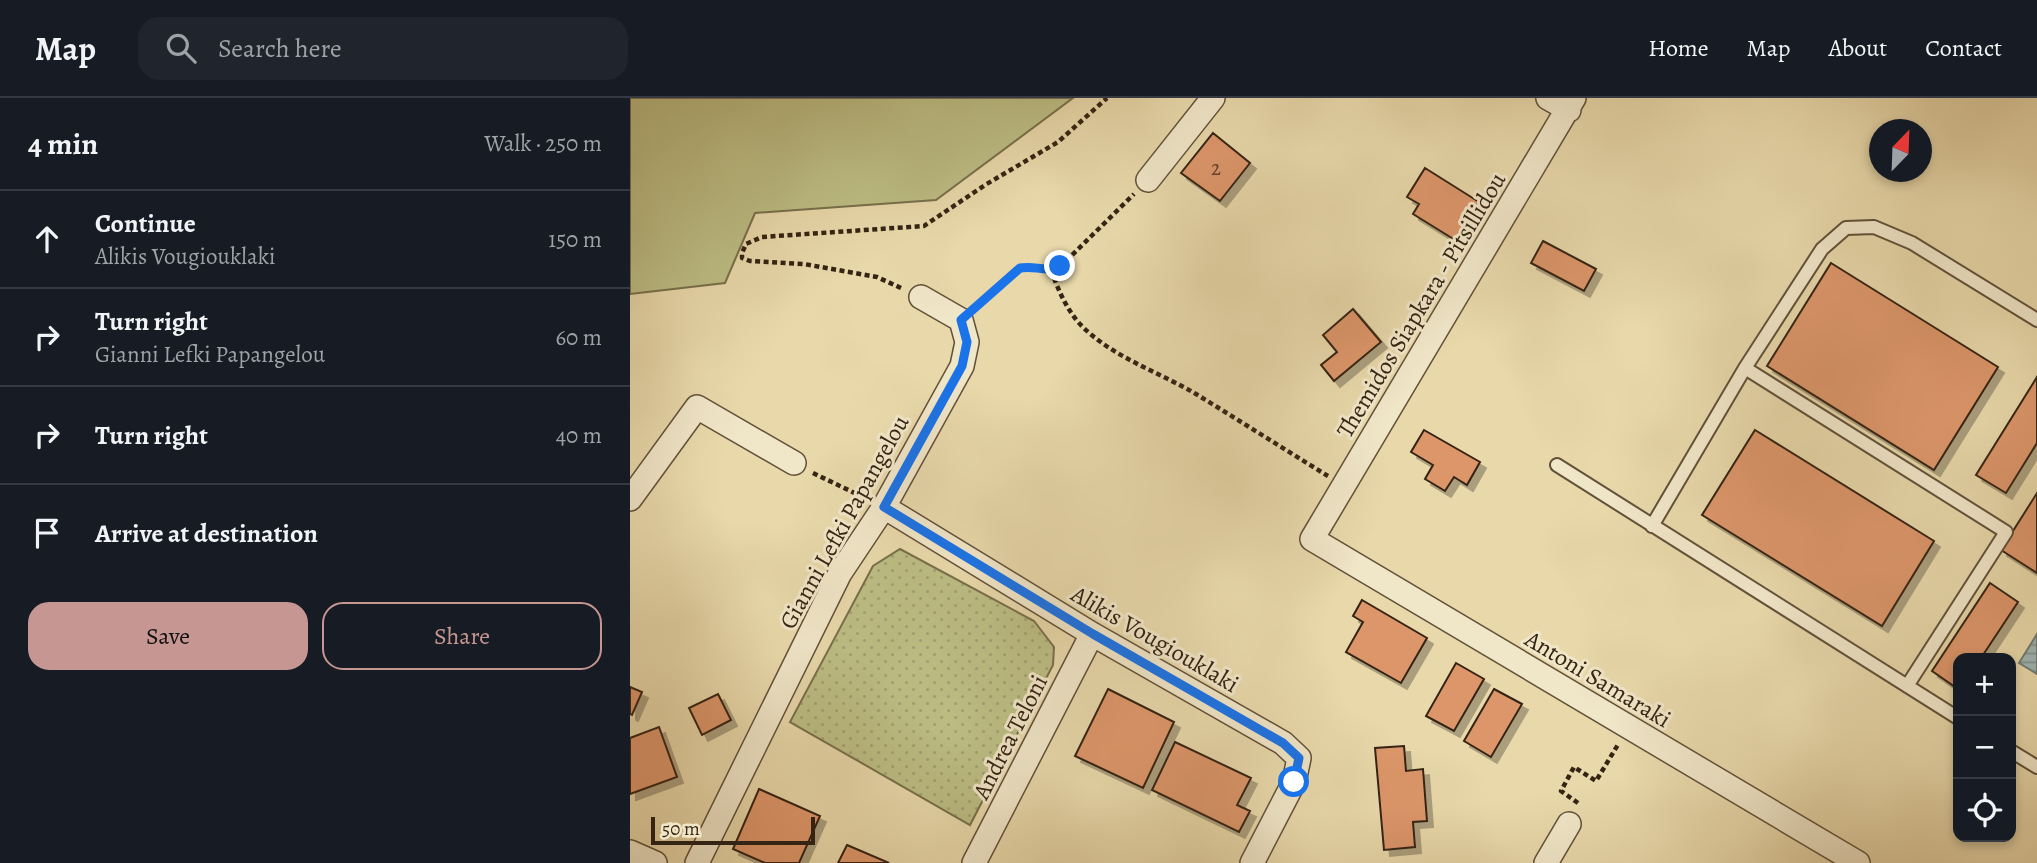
<!DOCTYPE html>
<meta charset="utf-8">
<style>
body{margin:0;font-family:Alegreya,serif;background:#20242c;color:#f1f3f6}
.controls{position:absolute;right:21px;bottom:21px;display:grid;overflow:hidden;border-radius:14px;box-shadow:0 4px 10px #0003}
.controls button{width:63px;height:63px;display:grid;place-items:center;padding:0;border:0;border-bottom:2px solid #363941;background:#171b24;color:#f1f3f6;font:35px sans-serif}
.compass{position:absolute;left:1239px;top:21px;width:63px;height:63px;border-radius:50%;background:#171b24;box-shadow:0 4px 10px #0003;rotate:23deg}
.scale{position:absolute;left:21px;bottom:18px;width:164px;box-sizing:border-box;padding-left:7px;border:4px solid #352413;border-top:0;font-size:19px;line-height:24px;white-space:nowrap;color:#352413;-webkit-text-stroke:5px #f0e6c8;paint-order:stroke}
.stop{position:absolute;width:21px;height:21px;margin:-16px;border:5px solid #1a73e8;border-radius:50%;background:#fff}
.stop.end{background:#1a73e8;border-color:#fff;box-shadow:0 2px 7px #0008}
.list{margin:0;padding:0;list-style:none}
h2{display:flex;justify-content:space-between;align-items:center;height:91px;margin:0;padding:0 28px;font-size:30px}
h2 small{font-size:23px;font-weight:400;color:#9ea1a6}
.list li{display:grid;grid-template-columns:46px 1fr auto;gap:21px;align-items:center;box-sizing:border-box;height:98px;padding:0 28px;border-top:2px solid #363941}
.list b{display:block;font-size:26px;white-space:nowrap}
.list p{margin:0;font-size:23px;white-space:nowrap;color:#9ea1a6}
.list em{font-size:23px;font-style:normal;color:#9ea1a6}
.actions{display:flex;gap:14px;padding:21px 28px}
.actions a{flex:1;padding:16px 0;border:2px solid #c59692;border-radius:21px;text-align:center;font-size:24px;color:#c59692}
.actions .main{background:#c59692;color:#111}
.icon{flex:none;width:38px;height:38px;fill:none;stroke:currentColor;stroke-width:2;stroke-linecap:round;stroke-linejoin:round}
.map{position:relative;flex:none;width:1407px;height:765px;overflow:hidden}
header{display:flex;align-items:center;gap:42px;box-sizing:border-box;height:98px;padding:0 35px;background:#171b24;border-bottom:2px solid #363941}
header strong{font-size:33px}
nav{display:flex;gap:38px;margin-inline-start:auto;font-size:24px}
.search{width:490px;height:63px;background:#20242c;display:flex;align-items:center;gap:18px;box-sizing:border-box;padding:0 24px;border-radius:21px;color:#9ea1a6;font-size:26px}
main{display:flex}
aside{flex:1;background:#171b24}
.map>svg:first-child{display:block}
</style>
<header>
<strong>Map</strong>
<div class="search"><svg class="icon" aria-label="search" viewBox="0 0 24 24"><circle cx="10" cy="10" r="6"/><path d="M15 15l6 6"/></svg>Search here</div>
<nav><a>Home</a><a>Map</a><a>About</a><a>Contact</a></nav>
</header>
<main>
<aside>
<h2>4 min<small>Walk · 250 m</small></h2>
<ul class="list">
<li><svg class="icon" aria-label="ahead" viewBox="0 0 24 24"><path d="M12 20V5M6 11l6-6 6 6"/></svg><div><b>Continue</b><p>Alikis Vougiouklaki</p></div><em>150 m</em></li>
<li><svg class="icon" aria-label="right" viewBox="0 0 24 24"><path d="M7 20v-9h11M14 6l5 5-5 5"/></svg><div><b>Turn right</b><p>Gianni Lefki Papangelou</p></div><em>60 m</em></li>
<li><svg class="icon" aria-label="right" viewBox="0 0 24 24"><path d="M7 20v-9h11M14 6l5 5-5 5"/></svg><div><b>Turn right</b></div><em>40 m</em></li>
<li><svg class="icon" aria-label="arrive" viewBox="0 0 24 24"><path d="M6 21V4h12l-3 4 3 4H6"/></svg><div><b>Arrive at destination</b></div></li>
</ul>
<div class="actions"><a class="main">Save</a><a>Share</a></div>
</aside>
<div class="map">
<svg width="1407" height="765" viewBox="0 0 1407 765">
<defs>
<pattern id="park-dots" width="8" height="8" patternUnits="userSpaceOnUse" patternTransform="scale(1.75)"><rect width="8" height="8" fill="#bcbd84"/><path d="M2 2h.1M6 6h.1" fill="none" stroke="#a2a271" stroke-width="1.8" stroke-linecap="round"/></pattern>
<pattern id="water-rules" width="6" height="5" patternUnits="userSpaceOnUse" patternTransform="scale(1.75)"><rect width="6" height="5" fill="#9db6b5"/><path d="M0 2.5h6" fill="none" stroke="#819492"/></pattern>
<filter id="shadow"><feDropShadow dx="6" dy="6" stdDeviation="0" flood-color="#0004"/></filter>
</defs>
<rect width="100%" height="100%" fill="#e8d8aa"/>
<filter id="stains"><feTurbulence type="fractalNoise" baseFrequency=".00286" numOctaves="4"/><feColorMatrix values="0 0 0 0 .2 0 0 0 0 .09 0 0 0 0 .02 0 0 0 .5 -.17"/></filter>
<radialGradient id="worn" r=".72"><stop offset=".6" stop-color="#630" stop-opacity="0"/><stop offset="1" stop-color="#630" stop-opacity=".3"/></radialGradient>
<path fill="#bcbd84" stroke="#78704c" stroke-width="2" d="M0,0H443L306,102L125,115L95,185L0,196Z"/>
<path fill="url(#park-dots)" stroke="#78704c" stroke-width="2" d="M270,451L404,523L424,549L423,567L340,727L160,624L243,468Z"/>
<path fill="url(#water-rules)" stroke="#737c74" stroke-width="2" d="M1407,536V576L1389,565Z"/>
<path fill="#dc966a" stroke="#352413" stroke-width="2" filter="url(#shadow)" d="M583,35L620,65L590,103L551,75Z
M795,70L849,104L825,142L783,116L789,106L777,99Z
M913,143L966,171L954,193L901,165Z
M1201,165L1368,269L1304,372L1137,268Z
M723,211L751,244L704,283L691,267L707,254L693,237Z
M1407,279V345L1376,395L1346,377Z
M794,332L850,364L837,387L824,379L815,393L795,381L803,367L781,354Z
M1125,332L1304,443L1252,528L1072,417Z
M1407,395V475L1371,452Z
M1360,485L1388,504L1351,560H1328V591L1302,573Z
M732,502L797,540L771,585L716,554L733,524L723,518Z
M826,565L854,581L824,633L796,618Z
M0,589L12,594L2,617L0,616Z
M478,591L544,624L513,690L445,658Z
M864,591L892,606L861,659L834,643Z
M88,596L101,622L72,637L59,610Z
M29,629L47,679L0,696V640Z
M545,644L621,680L607,707L620,713L609,734L522,692Z
M774,648L776,673L793,671L797,723L783,724L785,749L754,752L745,650Z
M129,691L190,718L169,765H135L103,751Z
M217,747L259,765H208Z"/>
<g fill="none" stroke-linecap="round" stroke-linejoin="round">
<g stroke="#625139" stroke-width="16">
<path id="service" d="M1115,270L1376,434L1277,588
M927,367L1328,620
M1022,428L1115,270L1192,151L1216,130L1244,129L1282,145L1407,222
M1381,653L1407,669"/>
</g>
<g stroke="#625139" stroke-width="26">
<path id="minor" d="M918,0L939,12
M944,0L682,441L1228,765
M518,82L583,0
M0,401L67,309L164,365
M254,409L462,536L653,645L669,660L664,684L622,765
M0,754L25,765
M67,765L210,475L254,409L332,268L337,244L331,222L291,199
M344,765L462,536
M916,765L939,726"/>
</g>
<path stroke="#352413" stroke-width="4.5" stroke-dasharray="5 3.5" stroke-linecap="butt" d="M421,172C428,191 435,208 448,224C479,258 527,273 566,296C610,323 654,351 698,378
M271,190L247,179L174,166L120,163L112,160V155L116,146L132,139L294,128L355,87L428,44L477,0
M344,210L390,170L400,168L415,172L431,168L504,96
M183,375L235,400
M948,705L931,693L944,669L966,683L989,645"/>
<use href="#service" stroke="#f0e6c8" stroke-width="12"/>
<use href="#minor" stroke="#f0e6c8" stroke-width="23"/>
</g>
<g fill="none" stroke-linecap="round" stroke-linejoin="round">
<path stroke="#1a73e8" stroke-width="9" d="M430,168C414,175 406,167 390,170L331,222L337,244L332,268L254,409L463,536L653,645L669,660L664,684"/>
</g>
<g text-anchor="middle" dominant-baseline="central" stroke-width="6" stroke-linejoin="round" paint-order="stroke">
<g font-size="21" fill="#5f4029">
<text x="586" y="70">2</text>
</g>
<g font-size="24" fill="#352413" stroke="#f0e6c8">
<text transform="translate(791 207) rotate(-59)">Themidos Siapkara - Pitsillidou</text>
<text transform="translate(214 424) rotate(-61)">Gianni Lefki Papangelou</text>
<text transform="translate(525 541) rotate(30)">Alikis Vougiouklaki</text>
<text transform="translate(968 581) rotate(31)">Antoni Samaraki</text>
<text transform="translate(380 639) rotate(-63)">Andrea Teloni</text>
</g>
</g>
<rect width="100%" height="100%" filter="url(#stains)"/>
<rect width="100%" height="100%" fill="url(#worn)"/>
</svg>
<div class="controls">
<button>+</button>
<button>−</button>
<button><svg class="icon" aria-label="locate" viewBox="0 0 24 24"><circle cx="12" cy="12" r="6"/><path d="M12 2v4M12 18v4M2 12h4M18 12h4"/></svg></button>
</div>
<svg class="compass" viewBox="-18 -18 36 36"><path d="M0-13l5 13h-10z" fill="#e53935"/><path d="M0 13l5-13h-10z" fill="#9ea1a6"/></svg>
<div class="scale">50 m</div>
<div class="stop" style="left:664px;top:684px"></div>
<div class="stop end" style="left:430px;top:168px"></div>
</div>
</main>
